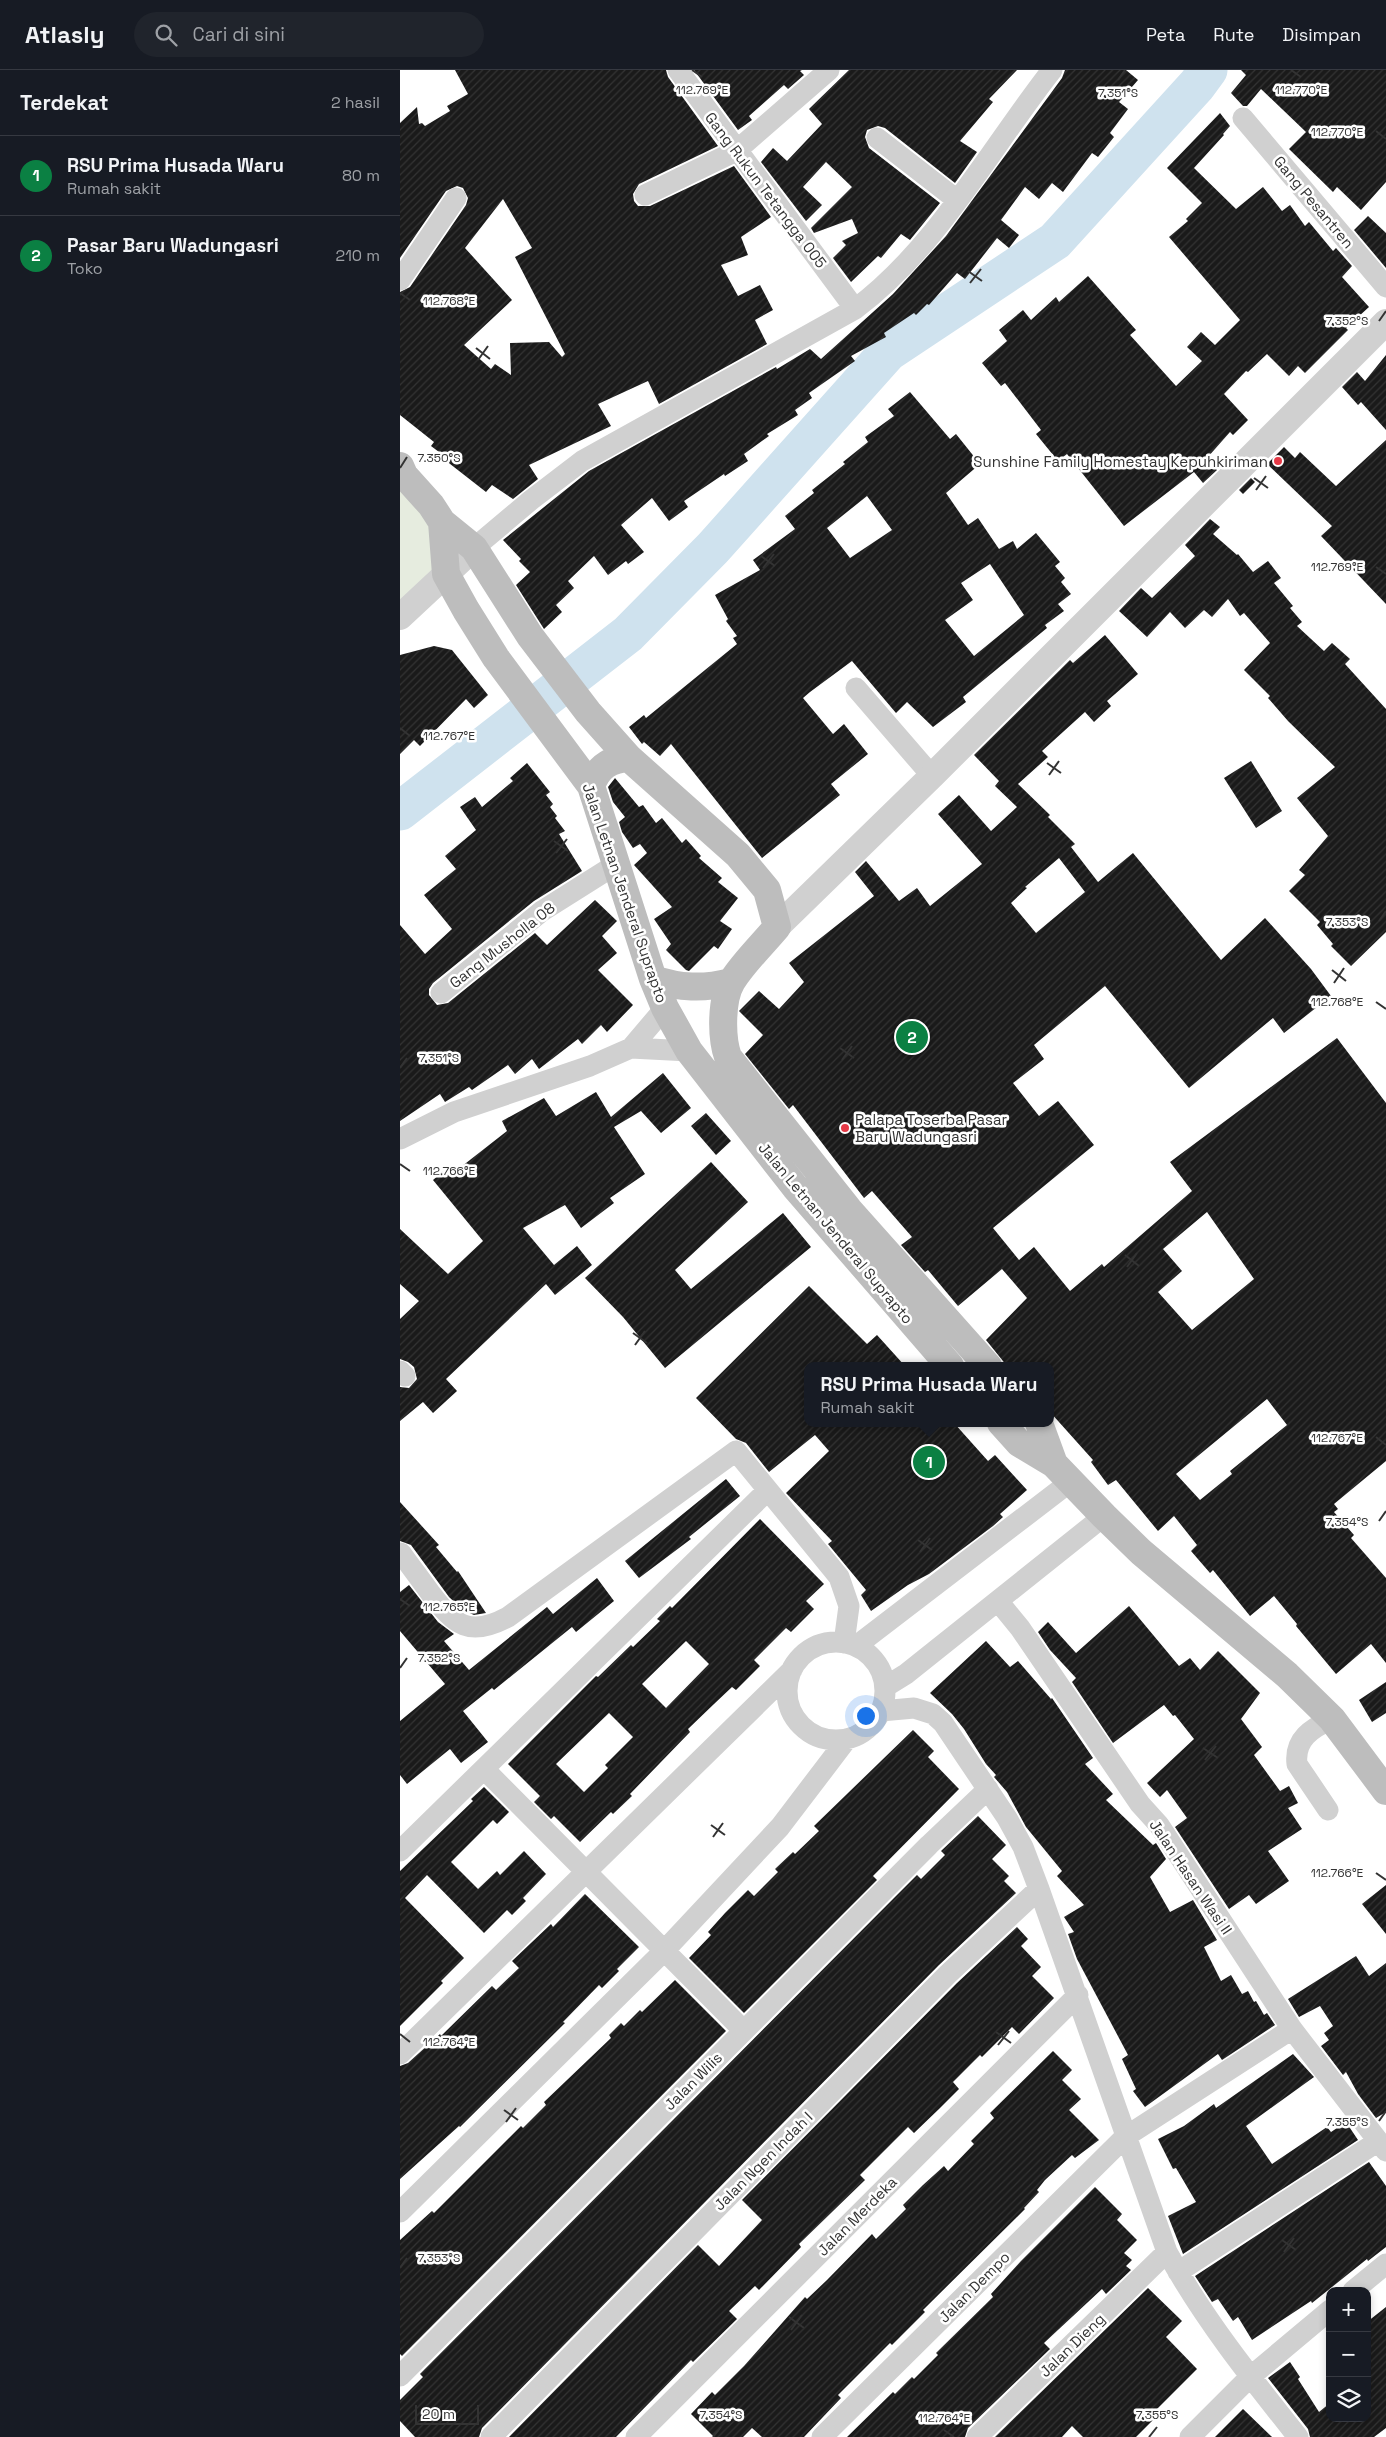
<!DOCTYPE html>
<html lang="id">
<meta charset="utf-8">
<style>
body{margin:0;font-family:"Space Grotesk",sans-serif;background:#20242c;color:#f1f3f6}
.controls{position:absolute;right:15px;bottom:15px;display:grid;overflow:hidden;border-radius:10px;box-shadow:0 2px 8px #0003}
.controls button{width:45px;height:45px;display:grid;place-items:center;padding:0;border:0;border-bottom:1px solid #363941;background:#171b24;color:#f1f3f6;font:25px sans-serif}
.scale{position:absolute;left:15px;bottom:12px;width:64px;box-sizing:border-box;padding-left:5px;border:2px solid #333;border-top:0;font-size:14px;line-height:18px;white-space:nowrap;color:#333;-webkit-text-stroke:4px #fff;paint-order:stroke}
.you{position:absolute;left:465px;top:1645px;width:18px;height:18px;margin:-12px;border:4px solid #fff;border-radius:50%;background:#1a73e8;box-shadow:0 0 0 8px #1a73e833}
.badge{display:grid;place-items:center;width:32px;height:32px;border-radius:50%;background:#0b8043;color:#fff;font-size:16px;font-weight:700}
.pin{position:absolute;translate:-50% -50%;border:2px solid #fff;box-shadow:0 1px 5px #0006}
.popup{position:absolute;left:404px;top:1292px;width:250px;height:65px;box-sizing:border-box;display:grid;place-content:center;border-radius:10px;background:#171b24;filter:drop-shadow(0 1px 4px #0005);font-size:16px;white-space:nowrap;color:#9ea1a6}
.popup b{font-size:19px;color:#f1f3f6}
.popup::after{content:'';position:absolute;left:50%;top:100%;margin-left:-10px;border:10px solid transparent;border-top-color:#171b24}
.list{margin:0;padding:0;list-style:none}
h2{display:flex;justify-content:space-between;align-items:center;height:65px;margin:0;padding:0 20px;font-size:21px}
h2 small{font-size:16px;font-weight:400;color:#9ea1a6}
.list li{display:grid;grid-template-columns:32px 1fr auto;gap:15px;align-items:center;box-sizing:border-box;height:80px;padding:0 20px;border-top:1px solid #363941}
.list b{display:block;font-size:19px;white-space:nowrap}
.list p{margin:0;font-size:16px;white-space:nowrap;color:#9ea1a6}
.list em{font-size:16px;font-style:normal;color:#9ea1a6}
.icon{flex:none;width:28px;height:28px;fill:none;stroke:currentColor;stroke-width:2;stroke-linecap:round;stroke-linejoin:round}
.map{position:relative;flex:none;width:986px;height:2367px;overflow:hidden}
header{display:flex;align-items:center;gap:30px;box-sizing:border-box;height:70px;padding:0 25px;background:#171b24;border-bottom:1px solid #363941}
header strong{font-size:24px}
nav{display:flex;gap:28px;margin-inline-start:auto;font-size:18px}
.search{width:350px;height:45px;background:#20242c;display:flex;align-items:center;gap:12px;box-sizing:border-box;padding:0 18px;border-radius:28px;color:#9ea1a6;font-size:19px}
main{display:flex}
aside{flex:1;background:#171b24}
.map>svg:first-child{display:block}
</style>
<header>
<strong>Atlasly</strong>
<div class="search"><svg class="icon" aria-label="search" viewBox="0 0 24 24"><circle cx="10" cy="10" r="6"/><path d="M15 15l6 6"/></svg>Cari di sini</div>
<nav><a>Peta</a><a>Rute</a><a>Disimpan</a></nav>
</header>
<main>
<aside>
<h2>Terdekat<small>2 hasil</small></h2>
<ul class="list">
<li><span class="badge">1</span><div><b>RSU Prima Husada Waru</b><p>Rumah sakit</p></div><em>80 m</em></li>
<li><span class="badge">2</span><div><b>Pasar Baru Wadungasri</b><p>Toko</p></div><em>210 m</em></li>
</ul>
</aside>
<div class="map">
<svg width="986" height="2367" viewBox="0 0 986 2367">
<defs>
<pattern id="building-hatch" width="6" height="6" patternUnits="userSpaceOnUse" patternTransform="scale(1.25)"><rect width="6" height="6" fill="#1a1a1a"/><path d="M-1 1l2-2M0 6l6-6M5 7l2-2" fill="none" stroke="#333"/></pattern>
</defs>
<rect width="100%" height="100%" fill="#fff"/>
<path fill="#e6ecdf" d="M0,409L33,452L40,497L0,535Z"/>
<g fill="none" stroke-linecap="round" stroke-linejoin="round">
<path stroke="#cfe2ee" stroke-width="39" d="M0,741L228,564L313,478L488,282L655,171L797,15L808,0"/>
</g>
<path fill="url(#building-hatch)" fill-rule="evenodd" d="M55,0H266L268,7L318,76L239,114L233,124L234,131L238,136H250L334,96L371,147L341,167L348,185L321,195L338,226L360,215L373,240L355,250L367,274L259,334L248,311L198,334L211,356L129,395L138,409L113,429L92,415L86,422L45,390L47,388L31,376L34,372L0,345V222L10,217L66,135L68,128L63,118L57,116L46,121L0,188V53L17,37L19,54L22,53L25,56L50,41L47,36L68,24ZM103,129L132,178L115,187L165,284L162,287L149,272L110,273L111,305L95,294L91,299L64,275L112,230L65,178Z
M294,0H402L400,1L404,5L388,19L384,15L349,46L352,50L338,60Z
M449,0H617L589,29L593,32L560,71L577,82L555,113L485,58L478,56L467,60L465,67L469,78L540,133L510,170L501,164L481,188L478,186L451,212L433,188L446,175L442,171L458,163L452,149L414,163L411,158L452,117L426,92L403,117L422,135L406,151L361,92L373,78L387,91L422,54L409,39Z
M665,0H726L738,10L719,32L728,39L710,63L714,67L698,87L692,83L663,122L652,113L639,129L625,117L601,150L619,165L609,178L597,168L565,209L557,203L529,235L527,234L516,245L514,243L484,263L486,267L451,286L455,291L409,323L412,328L395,340L398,345L367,364L369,366L344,384L348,391L325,406L324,404L284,431L288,437L269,451L252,428L221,455L244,482L228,494L226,491L208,505L194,486L168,511L174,518L156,535L162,542L144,559L116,515L130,502L119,491L121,489L103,470L189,401L376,297L377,299L410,279L421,289L493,224L546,166L662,8Z
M841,0H986V112L961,140L937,117L933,122L889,79L906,62L861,19L847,36H843L831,23L846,5Z
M820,43L830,56L823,64L824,65L794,98L836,139L863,117L882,141L890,135L905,156L909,152L933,181L936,178L952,196L942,207L969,237L946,258L948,260L905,303L898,296L889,306L867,284L848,302L846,301L824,324L848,350L833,365L830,362L807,388L817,400L803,413L794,402L724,456L667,384L658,391L636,364L641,360L605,313L601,316L582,293L607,271L599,260L623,240L631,250L656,227L659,232L688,206L736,260L730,265L776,316L802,291L787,277L801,262L815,275L840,250L769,167L788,151L786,149L802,133L767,98Z
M968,146L986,163V198L954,160Z
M986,285V360L961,332L958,335L942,317L957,302L965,311Z
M510,322L550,369L556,364L580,394L546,423L568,455L578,448L599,479L613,471L617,479L636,463L660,492L655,496L665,508L661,512L671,524L658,534L664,541L645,555L647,558L563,627L566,632L533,657L507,632L496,643L452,591L410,622L403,628L433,664L444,654L468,684L431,714L440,725L362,788L271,674L260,686L244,672L242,674L229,657L244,645L246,648L337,574L333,568L337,566L326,551L328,549L315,525L360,500L353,490L395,459L385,446L414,423L412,420L445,394L443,392L468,372L465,367L494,346L488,339ZM467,426L492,460L450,488L427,458ZM590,494L624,545L574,586L545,550L573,530L561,513Z
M986,370V534L921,466L932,456L867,394L884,377L895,388L900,382L936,416Z
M851,408L855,412L843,424L839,420Z
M810,449L820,457L813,464L837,485L838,484L853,502L868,491L881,508L874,513L893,536L890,538L902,552L897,556L924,581L932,573L950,589L945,594L986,639V862L951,896L931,876L933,874L917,855L920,852L889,821L905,805L899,800L928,766L897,728L935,697L888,651L868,628L870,626L844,600L870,573L844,543L840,546L828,529L812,547L804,540L785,558L770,542L747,567L719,541L741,518L752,528L795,486L785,475Z
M705,565L738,604L707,631L711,636L694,652L685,642L642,681L648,687L618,714L650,745L648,747L675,774L671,777L698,812L733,783L821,890L865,848L911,899L931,926L884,963L873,948L789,1018L705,916L634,975L644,989L613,1013L639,1046L658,1031L694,1075L593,1158L619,1190L634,1177L670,1221L702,1194L704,1197L792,1121L770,1092L937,968L986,1033V1391L934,1434L938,1439L934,1442L954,1465L951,1468L986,1508V1593L971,1574L936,1604L896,1556L897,1554L874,1526L850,1546L813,1500L810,1503L791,1481L797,1475L774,1446L758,1461L716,1410L708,1415L691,1392L693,1390L650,1342V1296H607L586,1270L627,1228L602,1199L558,1236L528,1200L525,1202L501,1175L512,1167L472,1121L464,1128L393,1035L389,1039L345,984L363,965L339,941L359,921L379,939L404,912L389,893L474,826L455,802L466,791L499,831L517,818L530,836L582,794L538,744L559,725L591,761L617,737L595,716L599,711L574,685L670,590L673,593ZM659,788L685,822L636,863L611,833L627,818L625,817ZM807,1142L854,1209L792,1260L758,1222L782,1201L763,1179ZM867,1329L887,1355L830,1401L832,1404L800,1430L776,1404Z
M34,576L52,580L88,625L74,638L66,629L20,676L14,670L0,684V585Z
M851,691L882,741L856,758L824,708Z
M127,693L150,722L146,725L153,734L150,737L157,746L155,748L165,761L159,764L182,801L134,831L33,913L29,919V925L37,935L48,933L135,863L147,875L195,830L217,851L202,866L217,883L198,900L233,935L207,962L201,955L182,974L178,969L139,999L132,989L115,1004L108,995L72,1020L69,1017L45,1032L40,1024L0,1051V855L25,884L52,859L24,825L56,799L45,786L76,760L60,737L75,727L82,737L113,711L110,708Z
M215,708L239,737L243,735L256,753L262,748L282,773L286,769L301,786L299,788L322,808L318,812L338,828L320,851L332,859L318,879L314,876L289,901L286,900L266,880L271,874L254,849L272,837L234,795L247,783L240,774L233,778L222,762L219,752L225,747L213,732L208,717Z
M263,1003L291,1038L261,1063L241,1041L214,1057L245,1104L210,1128L214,1133L181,1158L165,1135L123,1158L154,1195L177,1176L192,1195L155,1225L146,1214L46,1309L57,1321L33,1343L23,1332L0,1351V1317L9,1318L17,1309L14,1297L8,1292L0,1289V1249L19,1231L0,1214V1159L48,1204L83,1171L33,1110L47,1098L52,1104L107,1061L102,1051L144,1028L156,1046L196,1022L211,1047Z
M306,1043L331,1071L316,1085L291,1056Z
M311,1092L348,1132L275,1200L291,1219L383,1143L411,1177L265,1298L223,1247L185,1208Z
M409,1216L467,1274L477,1265L505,1296H408V1353H554L588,1391L595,1385L627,1420L600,1444L603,1447L593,1456L529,1504L508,1515L471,1541L461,1525L466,1520L428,1474L432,1471L386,1423L429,1381L415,1365L369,1402L346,1373L336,1369L296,1328Z
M326,1409L340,1426L289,1467L291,1469L239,1508L225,1491Z
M0,1432L39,1475L36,1477L57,1502L58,1501L86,1543L74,1545L63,1540L49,1527L11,1475L0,1471Z
M360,1449L424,1514L406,1531L414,1539L391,1562L386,1558L354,1590L360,1596L336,1620L332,1617L314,1634L288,1659L290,1662L230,1724L232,1726L213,1744L211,1742L180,1772L154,1746L151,1749L134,1732L140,1726L108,1694L196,1606L198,1607L231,1575L233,1577L260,1551L257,1549L270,1536L272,1538ZM286,1571L309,1594L266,1638L242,1614ZM209,1643L233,1667L205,1695L208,1698L184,1722L156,1694Z
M197,1508L214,1531L176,1562L172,1557L94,1620L92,1618L63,1641L88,1672L61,1693L50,1679L7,1714L0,1705V1651L45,1614L0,1561V1522L9,1515L38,1552L54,1564L44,1571L69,1600L147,1537L153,1544Z
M729,1536L779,1596L790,1588L800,1600L818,1581L860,1623L841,1649L862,1677L854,1685L880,1721L889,1716L898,1733L888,1738L902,1759L868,1781L889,1811L856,1834L849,1825L829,1839L775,1757L787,1748L767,1720L760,1727L747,1713L794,1669L775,1645L773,1646L764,1635L713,1673L672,1612L676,1608L650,1580L638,1562L648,1552L676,1583Z
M586,1571L610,1597L618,1591L651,1629L652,1628L693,1688L685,1694L713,1724L706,1730L753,1775L756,1773L766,1789L750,1807L770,1842L793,1830L817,1870L804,1877L821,1911L831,1905L842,1924L848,1921L854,1932L856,1931L864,1945L867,1943L875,1955L822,1990L818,1984L745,2037L733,2021L736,2019L722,1989L728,1985L677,1889L668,1864L674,1862L664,1847L684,1835L657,1806L662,1801L626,1757L607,1722L594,1707L596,1705L586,1694L564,1659L552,1644L530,1623Z
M986,1612V1643L972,1652L959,1630Z
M513,1660L534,1681L528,1687L559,1719L473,1806L477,1810L344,1943L289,1888L311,1865L308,1862L325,1843L348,1820L354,1826L378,1802L375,1799L393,1782L395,1784L419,1761L414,1756Z
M84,1717L109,1742L97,1754L93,1750L51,1792L78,1819L97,1801L100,1805L124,1781L146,1804L123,1828L126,1831L112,1845L107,1840L84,1863L27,1805L5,1828L64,1888L41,1911L43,1913L0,1956V1801L73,1731L71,1729Z
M578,1746L606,1775L592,1789L609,1806L604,1811L616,1823L539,1895L82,2358L79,2367H15L0,2351V2330L23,2307L20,2304L494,1828L517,1805L521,1809L545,1785L541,1781Z
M986,1815V1864L962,1834Z
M185,1824L239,1877L217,1899L219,1901L202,1918L199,1915L163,1952L165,1953L60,2057L59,2056L0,2109V1996L8,1993L40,1964L41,1966L92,1916L96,1920L119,1898L112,1891L151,1854L153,1857Z
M617,1857L628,1869L621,1876L641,1897L632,1906L654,1928L619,1964L612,1957L582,1987L580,1985L553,2012L559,2019L539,2039L514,2063L508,2057L460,2105L465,2110L399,2174L401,2177L359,2220L355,2216L329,2241L337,2249L293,2292L291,2290L216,2367H109L298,2175L319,2196L362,2150L342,2130L557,1913Z
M956,1886L969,1906L986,1893V2042L976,2048L958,2024L946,2002L943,2005L921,1976L929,1970L924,1963L933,1956L920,1936L899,1947L888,1929Z
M275,1910L326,1961L2,2286L0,2284V2170L32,2141L34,2143L121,2056L123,2058L146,2035L144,2032L211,1968L209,1965L221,1953L224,1956L240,1940L242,1942Z
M653,1981L672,2000L662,2010L681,2029L669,2040L699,2070L675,2088L672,2085L645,2110L637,2120L639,2122L624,2138L625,2139L523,2240L525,2242L492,2275L490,2273L438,2325L441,2328L404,2367H362L352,2358L343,2367H314L291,2344L312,2322L315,2325L344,2296L405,2227L407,2229L427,2210L472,2164L476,2169L506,2139L503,2135L523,2115L544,2096L548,2101L574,2074L571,2071L594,2048L590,2043Z
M893,1984L914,2007L846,2056L872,2094L927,2057L931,2062L946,2052L958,2070L783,2184L768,2146L796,2132L776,2098L773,2099L758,2069L784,2056L814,2034L816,2038Z
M969,2092L986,2116V2177L968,2191L967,2189L912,2233L911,2231L852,2270L838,2247L833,2251L818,2229L812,2232L795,2206Z
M695,2117L722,2144L717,2150L737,2170L724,2183L732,2190L726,2196L731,2200L706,2224L702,2219L644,2273L650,2279L568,2358L565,2367H447L493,2322L495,2324L512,2307L514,2309L538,2285L536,2283L593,2227L591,2224L621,2191Z
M748,2218L782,2251L766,2267L797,2299L752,2344L756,2347L736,2367H683L672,2356L662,2367H595Z
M986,2237V2358L974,2367H910L908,2359L868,2308L890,2292L900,2307L898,2309L919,2342L930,2333V2348H967V2252Z
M843,2339L872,2367H815Z"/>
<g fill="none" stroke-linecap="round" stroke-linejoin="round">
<path stroke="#d0d0d0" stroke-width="21" d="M278,0L455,239
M843,48L986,217
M477,68L557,130
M245,125L336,81L429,0
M0,210L56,128
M74,478L131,430L182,391L455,239C536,179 590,79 652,0
M456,618L532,706
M41,923L142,841L215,795
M231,978L289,981
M0,1069L54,1042L190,996L231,978L265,938
M0,1301L5,1306
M1,1483C11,1497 21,1510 31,1524C55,1555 69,1568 108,1547L336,1381L439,1507L449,1536L444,1573
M598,1531L620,1558L740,1734L759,1755L892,1959L986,2081
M387 1621a49 49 0 1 1 98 0a49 49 0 1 1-98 0Z
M456,1576L670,1412
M485,1617L506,1604L704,1446
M481,1641L514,1638L533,1644L543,1653L607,1748L623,1777L639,1819L767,2182C803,2248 851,2308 898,2367
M85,1700L343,1960
M928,1740L897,1694C894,1669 912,1658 932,1649
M0,1781L367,1421
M0,1984L392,1600
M0,2142L264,1881L380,1757L447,1669
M778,2202L977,2072
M953,2221L986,2194
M0,2306L529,1775L588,1719
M91,2367L548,1904L639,1819
M236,2367L678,1925
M422,2367L725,2067L892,1959
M577,2367L767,2182
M790,2367L850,2307L930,2240"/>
<path stroke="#d0d0d0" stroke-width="26" d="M0,547L74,478
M377,857L532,706L986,252"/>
<path stroke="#bdbdbd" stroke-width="28" d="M0,396L4,405L31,435L42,452L74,478L130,566L188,642L229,688L338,785L367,820L377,857C362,875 344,892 332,911C321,929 321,967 328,987L449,1140L588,1296
M42,452L46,504L66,540L96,588L191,716L253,909L265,938L289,981L395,1117L550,1296
M191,716C198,697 210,689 229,688
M253,909C280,918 303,919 331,912
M601,1353L619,1373L654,1394L704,1446L741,1482L887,1605L932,1649L986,1721
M639,1353L654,1394"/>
</g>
<path fill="none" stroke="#333" stroke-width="2" d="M292,0L302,7M891,0L901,7M718,10L725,0M976,61L986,69M568,201L582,211M570,213L581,199M0,223L10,230M979,251L986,241M76,278L90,289M78,290L88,276M0,398L7,387M854,408L868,418M856,420L866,406M361,486L375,496M976,497L986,504M363,498L374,484M0,658L10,666M647,693L661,703M649,705L659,691M154,771L168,781M156,783L167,769M979,851L986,841M932,900L946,911M934,913L944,898M976,932L986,939M440,978L454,988M442,990L452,976M0,998L7,988M0,1094L10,1101M725,1185L739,1196M727,1197L737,1183M233,1263L247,1273M235,1275L245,1261M976,1367L986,1375M979,1451L986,1441M518,1470L532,1480M520,1482L530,1468M0,1529L10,1536M0,1598L7,1588M803,1678L818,1688M805,1690L816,1676M311,1755L325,1765M313,1767L323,1753M976,1803L986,1810M596,1962L611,1973M0,1964L10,1972M598,1975L609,1961M104,2040L118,2050M979,2051L986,2041M106,2052L116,2038M882,2170L896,2180M884,2182L894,2168M0,2198L7,2188M389,2247L404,2258M391,2260L402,2245M544,2360L554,2367M313,2367L321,2357M749,2367L757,2357"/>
<g fill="#e63946" stroke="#fff" stroke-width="2">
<circle cx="878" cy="391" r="5"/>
<circle cx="445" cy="1058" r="5"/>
</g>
<g text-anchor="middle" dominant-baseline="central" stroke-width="5" stroke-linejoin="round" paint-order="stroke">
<g font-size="15" fill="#333" stroke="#fff">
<text transform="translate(366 120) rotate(53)">Gang Rukun Tetangga 005</text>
<text transform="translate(914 132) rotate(50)">Gang Pesantren</text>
<text transform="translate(225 823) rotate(71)">Jalan Letnan Jenderal Suprapto</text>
<text transform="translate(102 875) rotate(-38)">Gang Musholla 08</text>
<text transform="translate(436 1163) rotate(50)">Jalan Letnan Jenderal Suprapto</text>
<text transform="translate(791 1807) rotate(56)">Jalan Hasan Wasi II</text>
<text transform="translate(293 2011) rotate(-45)">Jalan Wilis</text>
<text transform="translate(363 2091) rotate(-45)">Jalan Ngen Indah I</text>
<text transform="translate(457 2146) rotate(-45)">Jalan Merdeka</text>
<text transform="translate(574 2217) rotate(-45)">Jalan Dempo</text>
<text transform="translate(672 2275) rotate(-44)">Jalan Dieng</text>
</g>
<g font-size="15" fill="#333" stroke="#fff" text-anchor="end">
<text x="868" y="391">Sunshine Family Homestay Kepuhkiriman</text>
<text x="455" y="1049" text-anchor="start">Palapa Toserba Pasar<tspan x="455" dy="17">Baru Wadungasri</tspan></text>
</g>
</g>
<g font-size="12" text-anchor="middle" fill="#333" stroke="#fff" stroke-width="5" stroke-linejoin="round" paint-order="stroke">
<text x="302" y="24">112.769°E</text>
<text x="901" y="24">112.770°E</text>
<text x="718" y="27">7.351°S</text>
<text x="937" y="66">112.770°E</text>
<text x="49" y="235">112.768°E</text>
<text x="947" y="255">7.352°S</text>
<text x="39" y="392">7.350°S</text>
<text x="937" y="501">112.769°E</text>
<text x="49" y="670">112.767°E</text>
<text x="947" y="856">7.353°S</text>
<text x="937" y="936">112.768°E</text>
<text x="39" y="992">7.351°S</text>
<text x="49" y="1105">112.766°E</text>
<text x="937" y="1372">112.767°E</text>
<text x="947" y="1456">7.354°S</text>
<text x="49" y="1541">112.765°E</text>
<text x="39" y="1592">7.352°S</text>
<text x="937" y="1807">112.766°E</text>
<text x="49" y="1976">112.764°E</text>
<text x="947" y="2056">7.355°S</text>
<text x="39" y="2192">7.353°S</text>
<text x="321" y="2349">7.354°S</text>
<text x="757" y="2349">7.355°S</text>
<text x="544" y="2352">112.764°E</text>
</g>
</svg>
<div class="controls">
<button>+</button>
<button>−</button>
<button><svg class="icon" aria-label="layers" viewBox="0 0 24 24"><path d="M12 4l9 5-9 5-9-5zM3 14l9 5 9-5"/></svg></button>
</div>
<div class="scale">20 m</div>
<div class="you"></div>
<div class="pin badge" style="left:529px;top:1392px">1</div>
<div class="popup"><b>RSU Prima Husada Waru</b>Rumah sakit</div>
<div class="pin badge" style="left:512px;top:967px">2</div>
</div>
</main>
